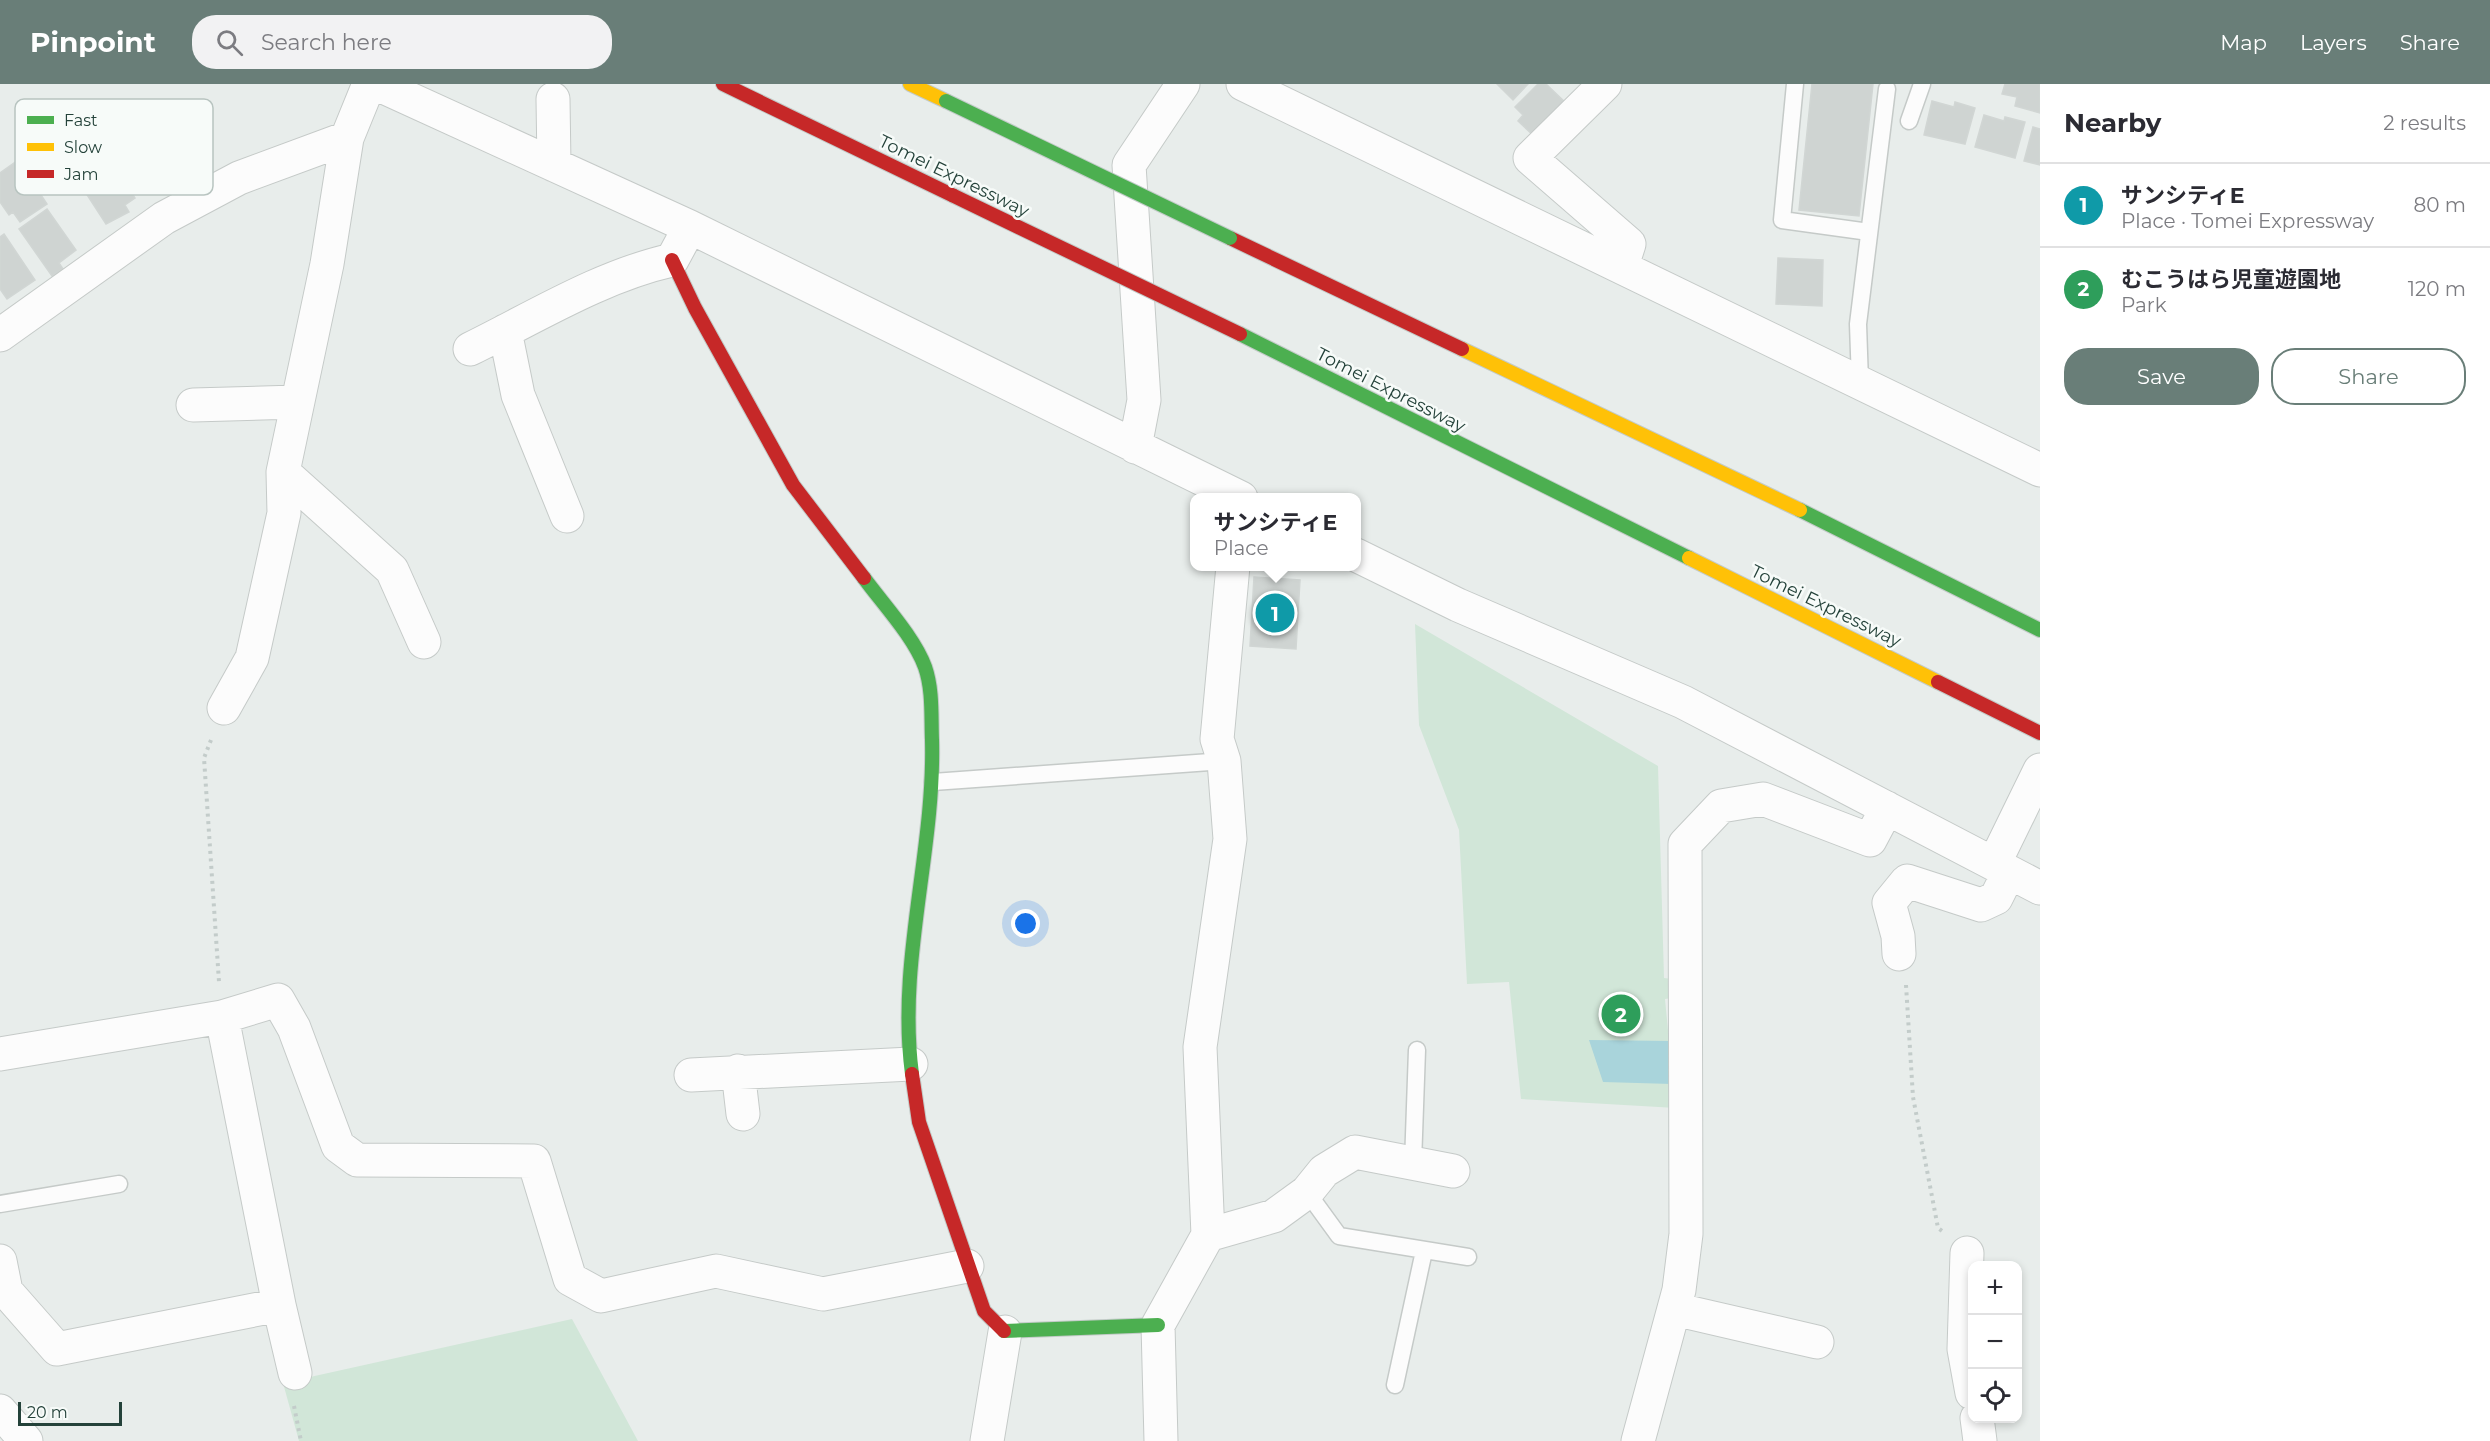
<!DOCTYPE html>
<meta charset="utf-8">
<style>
body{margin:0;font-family:Montserrat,"Noto Sans JP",sans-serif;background:#f2f2f3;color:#2b2b33}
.controls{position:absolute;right:18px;bottom:18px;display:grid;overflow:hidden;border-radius:12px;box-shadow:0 3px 9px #0003}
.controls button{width:54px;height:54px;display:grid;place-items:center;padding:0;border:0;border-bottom:2px solid #e1e1e2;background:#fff;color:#2b2b33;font:30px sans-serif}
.scale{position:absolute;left:18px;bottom:15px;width:104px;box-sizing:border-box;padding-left:6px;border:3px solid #24423a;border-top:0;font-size:16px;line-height:21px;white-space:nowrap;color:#24423a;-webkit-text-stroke:4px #f7fbf9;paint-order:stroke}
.you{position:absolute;left:1026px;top:840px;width:21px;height:21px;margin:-15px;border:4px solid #fff;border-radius:50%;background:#1a73e8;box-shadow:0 0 0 9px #1a73e833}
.badge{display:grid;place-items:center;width:39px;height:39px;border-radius:50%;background:#697e78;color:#fff;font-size:20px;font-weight:700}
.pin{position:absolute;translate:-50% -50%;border:3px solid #fff;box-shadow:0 2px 6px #0006}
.popup{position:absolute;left:1190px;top:409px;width:171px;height:78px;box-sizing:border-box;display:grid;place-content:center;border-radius:12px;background:#fff;filter:drop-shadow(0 2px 4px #0005);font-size:20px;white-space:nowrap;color:#7c7c81}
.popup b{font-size:22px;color:#2b2b33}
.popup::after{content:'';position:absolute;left:50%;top:100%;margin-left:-12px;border:12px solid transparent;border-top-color:#fff}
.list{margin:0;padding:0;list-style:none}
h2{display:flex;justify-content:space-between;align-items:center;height:78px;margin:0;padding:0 24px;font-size:26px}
h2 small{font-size:20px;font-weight:400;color:#7c7c81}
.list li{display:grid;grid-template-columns:39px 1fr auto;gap:18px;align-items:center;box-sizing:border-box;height:84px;padding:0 24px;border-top:2px solid #e1e1e2}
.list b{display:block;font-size:22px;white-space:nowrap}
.list p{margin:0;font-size:20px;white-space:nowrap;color:#7c7c81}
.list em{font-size:20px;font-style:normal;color:#7c7c81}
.actions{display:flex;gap:12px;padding:18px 24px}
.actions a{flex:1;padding:14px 0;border:2px solid #697e78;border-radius:24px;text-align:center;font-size:21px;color:#697e78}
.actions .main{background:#697e78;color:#fff}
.icon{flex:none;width:33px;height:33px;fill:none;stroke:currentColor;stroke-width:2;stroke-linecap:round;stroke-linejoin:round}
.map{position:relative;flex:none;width:2040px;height:1357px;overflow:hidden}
header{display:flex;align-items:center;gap:36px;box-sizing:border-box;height:84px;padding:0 30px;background:#697e78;color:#fff}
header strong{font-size:28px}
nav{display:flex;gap:33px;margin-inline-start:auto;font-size:21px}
.search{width:420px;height:54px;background:#f2f2f3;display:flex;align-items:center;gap:15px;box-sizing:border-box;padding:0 21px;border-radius:24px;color:#7c7c81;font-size:22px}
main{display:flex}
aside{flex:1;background:#fff}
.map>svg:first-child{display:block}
</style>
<header>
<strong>Pinpoint</strong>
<div class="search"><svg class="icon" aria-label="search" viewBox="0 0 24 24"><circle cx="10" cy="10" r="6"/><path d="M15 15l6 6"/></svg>Search here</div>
<nav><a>Map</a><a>Layers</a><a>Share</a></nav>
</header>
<main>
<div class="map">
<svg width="2040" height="1357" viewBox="0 0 2040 1357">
<rect width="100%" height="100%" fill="#e8edeb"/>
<path fill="#d1e6d8" d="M1415,540L1658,682L1664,894L1672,895V914L1665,915L1668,946H1672L1676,1024L1521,1015L1509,898L1467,900L1459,746L1419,641Z
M572,1235L638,1357H299L283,1299Z"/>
<path fill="#a9d4db" d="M1589,956L1671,957L1672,1000L1603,998Z"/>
<path fill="#cfd4d2" stroke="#d1d6d4" stroke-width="1.5" d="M1497,0H1528L1513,16Z
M1538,0H1546L1567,20L1535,53L1518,37L1523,31L1515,23Z
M1812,0H1873L1859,132L1799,126Z
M2005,0H2040V29L2015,22L2017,13L2002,10Z
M1932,17L1954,23L1955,18L1975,24L1965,60L1924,51Z
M60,31L73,50L79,45L90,60L85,64L99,82L75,100L67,89L58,96L37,68L43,63L34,51Z
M1984,31L2004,37L2005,33L2025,38L2015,74L1975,63Z
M2033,43L2040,45V81L2024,77Z
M21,74L42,107L39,108L47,120L20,138L13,128L9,131L0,118V89Z
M111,77L135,114L125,121L129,128L106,140L82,103L89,99L86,94Z
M47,125L76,166L59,179L63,185L52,192L19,145Z
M4,150L35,196L7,215L0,205V153Z
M1778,174L1823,176L1822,222L1776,220Z
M1254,493L1300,496L1296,565L1250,562Z"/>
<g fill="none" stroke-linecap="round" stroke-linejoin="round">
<g stroke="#c5cac8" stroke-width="19">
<path id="lane" d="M1795,0L1782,136L1869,148
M1909,37L1922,0
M1860,298L1858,240L1887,5
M933,698L1224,677
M1413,1079L1417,966
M1307,1108L1339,1152L1468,1173
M0,1120L119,1100
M1395,1301L1424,1167"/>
</g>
<g stroke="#c5cac8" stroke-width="35">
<path id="street" d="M377,0L690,143L1241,414
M1243,0L2040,386
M1605,0L1530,74L1629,160L1622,182
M553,15L554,81
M505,247L518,311L567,432
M0,251L164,134L239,94L347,54L369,0
M470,265C535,233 601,192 672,176L686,150
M193,321L297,318
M1135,363L1144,316L1129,81L1183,0
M283,388L392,486L424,558
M1356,471L1458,521L1683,618L2040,804
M224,624L252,574L284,429L283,388L327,180L347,54
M1994,780L2040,686
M1899,870L1898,852L1889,819L1907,797L1981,821L1996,814L2009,788
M222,933L279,1221L295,1289
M0,970L222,933L278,916L294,944L338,1062L357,1076L534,1077L570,1195L601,1212L716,1187L823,1210L967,1182
M738,987L743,1030
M691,991L911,980
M1208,1151L1274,1132L1307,1108L1324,1087L1355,1068L1453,1087
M1967,1169L1964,1265L1972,1309
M0,1177L6,1207L57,1265L279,1221
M1674,1225L1817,1258
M0,1327L26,1357
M1977,1334L1980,1357
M987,1357L1005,1248
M1161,1357L1158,1241L1208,1151L1200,963L1230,755L1224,677L1217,655L1233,482
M1638,1357L1679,1206L1686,1150L1685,760L1721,722L1763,715L1870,756L1887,724"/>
</g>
<g stroke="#c3cbc8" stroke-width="16">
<path id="fast" d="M1240,250L1689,474
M1800,426L2040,546
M864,494C883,520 914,553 925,583C933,606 931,632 932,656C935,767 897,878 912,990
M1004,1247L1158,1241"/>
</g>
<g stroke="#c3cbc8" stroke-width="16">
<path id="slow" d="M910,0L946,17
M1462,265L1800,426
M1689,474L1938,598"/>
</g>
<g stroke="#c3cbc8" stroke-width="16">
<path id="jam" d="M723,0L954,112
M1230,154L1462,265
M672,176L695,224L793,401L864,494
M1938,598L2040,649
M912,990L919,1038L984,1227L1004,1247"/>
</g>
<path stroke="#c3ccca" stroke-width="4" stroke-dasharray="3 4.5" stroke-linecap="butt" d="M211,656L204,674L219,898
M1906,901L1913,1013L1938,1144L1942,1147
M294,1322L301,1357"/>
<use href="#lane" stroke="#fcfcfc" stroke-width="16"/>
<use href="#street" stroke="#fcfcfc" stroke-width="33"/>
<use href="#fast" stroke="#4caf50" stroke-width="14"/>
<use href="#slow" stroke="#ffc107" stroke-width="14"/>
<use href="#jam" stroke="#c62828" stroke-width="14"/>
<g stroke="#c3ccc9" stroke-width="16" stroke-linecap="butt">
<path id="fast-bridge" d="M946,17L1230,154"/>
</g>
<g stroke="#c3ccc9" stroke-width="16" stroke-linecap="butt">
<path id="jam-bridge" d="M954,112L1240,250"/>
</g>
<use href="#fast-bridge" stroke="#4caf50" stroke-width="14"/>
<use href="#jam-bridge" stroke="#c62828" stroke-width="14"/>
</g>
<g text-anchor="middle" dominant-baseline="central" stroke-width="5" stroke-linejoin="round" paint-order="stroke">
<g font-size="18" fill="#24423a" stroke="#f7fbf9">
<text transform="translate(954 92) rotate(26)">Tomei Expressway</text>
<text transform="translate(1391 306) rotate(27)">Tomei Expressway</text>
<text transform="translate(1826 522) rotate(26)">Tomei Expressway</text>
</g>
</g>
<rect x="15" y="15" width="198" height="96" rx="9" fill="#f7fbf9" stroke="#b8c4c0" stroke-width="1.5"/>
<rect x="27" y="32" width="27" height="8" fill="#4caf50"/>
<rect x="27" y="59" width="27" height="8" fill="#ffc107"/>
<rect x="27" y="86" width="27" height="8" fill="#c62828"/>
<g font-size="16" fill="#24423a">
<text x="64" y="42">Fast</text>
<text x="64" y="69">Slow</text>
<text x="64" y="96">Jam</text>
</g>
</svg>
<div class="controls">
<button>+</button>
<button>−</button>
<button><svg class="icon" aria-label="locate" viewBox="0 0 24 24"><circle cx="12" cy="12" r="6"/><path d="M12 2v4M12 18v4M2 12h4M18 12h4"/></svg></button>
</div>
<div class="scale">20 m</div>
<div class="you"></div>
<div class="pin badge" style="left:1275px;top:529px;background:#0f9aa8">1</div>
<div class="popup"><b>サンシティE</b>Place</div>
<div class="pin badge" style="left:1621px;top:930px;background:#2e9e5b">2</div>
</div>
<aside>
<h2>Nearby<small>2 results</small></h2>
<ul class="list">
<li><span class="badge" style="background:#0f9aa8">1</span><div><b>サンシティE</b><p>Place · Tomei Expressway</p></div><em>80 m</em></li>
<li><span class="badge" style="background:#2e9e5b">2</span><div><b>むこうはら児童遊園地</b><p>Park</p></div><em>120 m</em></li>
</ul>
<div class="actions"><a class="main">Save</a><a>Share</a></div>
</aside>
</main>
